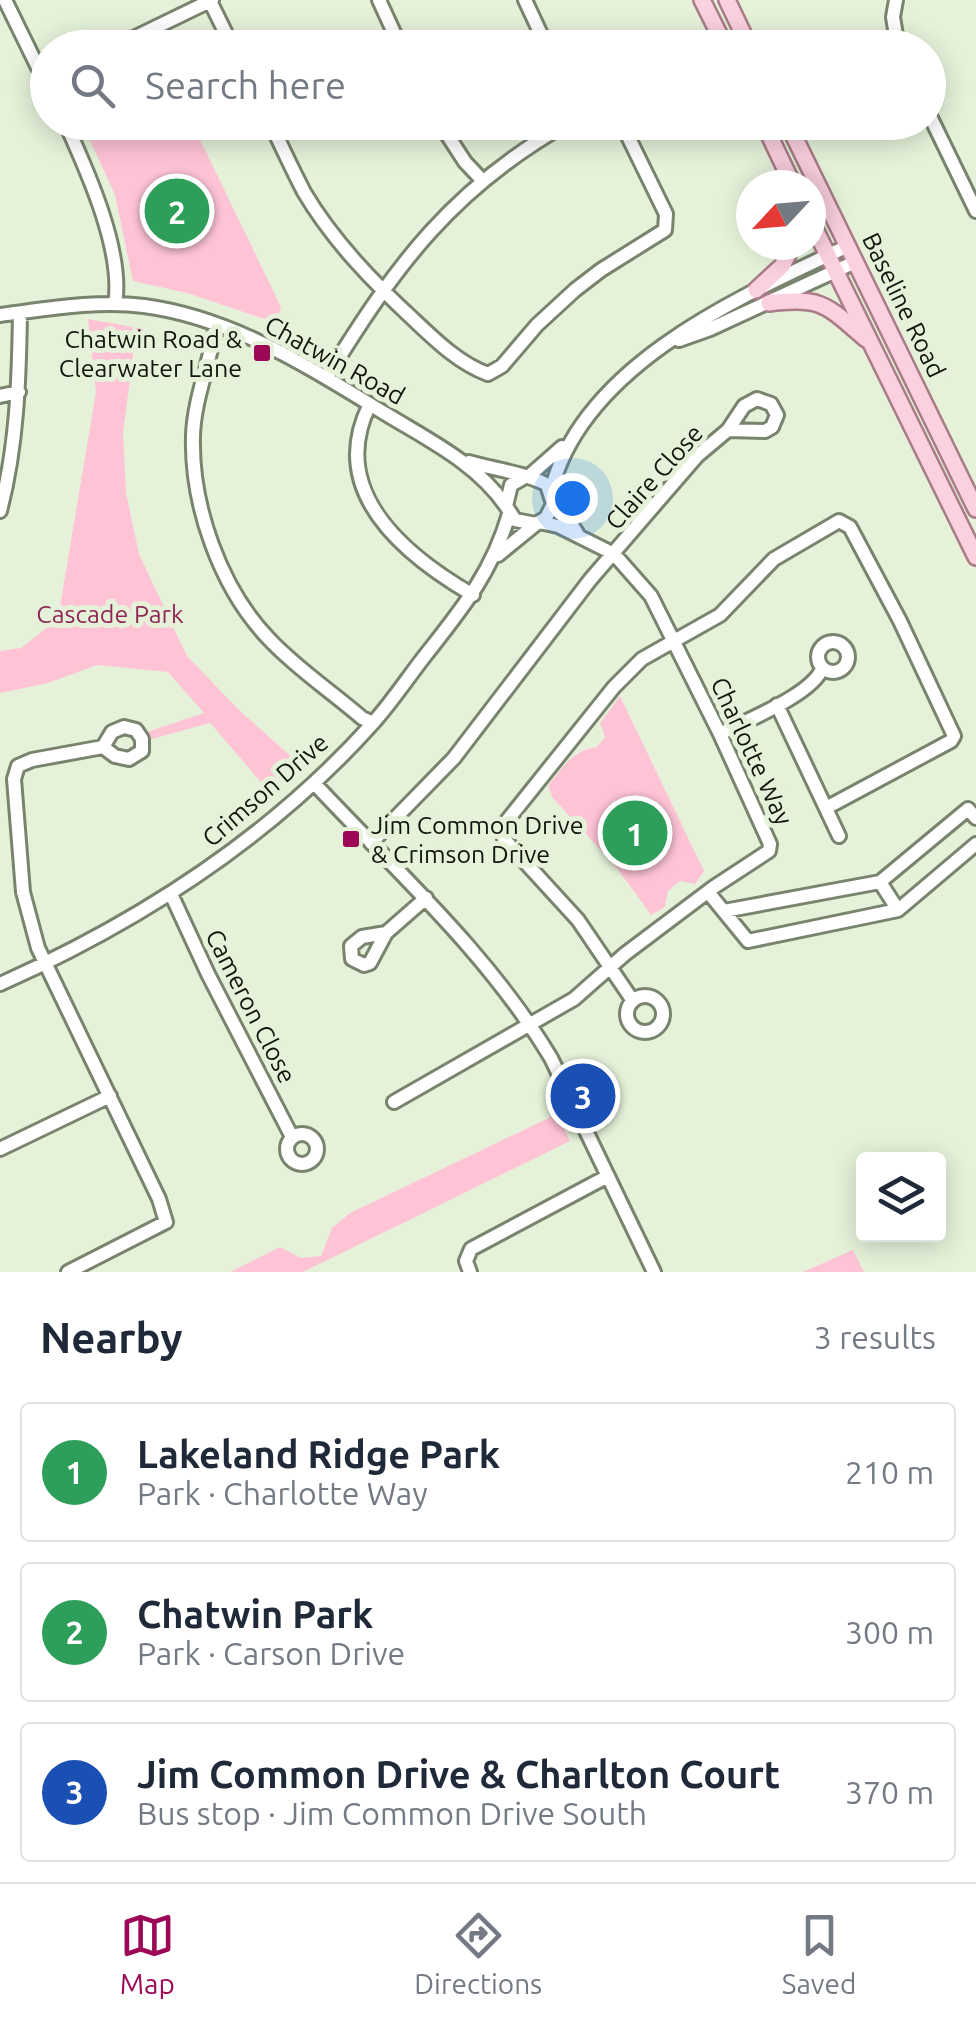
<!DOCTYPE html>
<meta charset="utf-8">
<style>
body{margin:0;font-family:Ubuntu,sans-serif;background:#f6f6f7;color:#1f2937}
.controls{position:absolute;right:30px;bottom:30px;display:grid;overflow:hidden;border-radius:10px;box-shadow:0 5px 25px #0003}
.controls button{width:90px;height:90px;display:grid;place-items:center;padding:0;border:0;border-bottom:2px solid #e0e1e3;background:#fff;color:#1f2937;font:50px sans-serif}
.compass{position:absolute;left:736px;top:170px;width:90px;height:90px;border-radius:50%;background:#fff;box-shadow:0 5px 25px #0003;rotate:244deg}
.you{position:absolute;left:572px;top:498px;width:35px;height:35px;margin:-25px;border:8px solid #fff;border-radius:50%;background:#1a73e8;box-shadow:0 0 0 15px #1a73e833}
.badge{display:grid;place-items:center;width:65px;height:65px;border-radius:50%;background:#9c0856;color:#fff;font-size:32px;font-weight:700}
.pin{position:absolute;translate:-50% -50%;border:5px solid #fff;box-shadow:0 2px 10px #0006}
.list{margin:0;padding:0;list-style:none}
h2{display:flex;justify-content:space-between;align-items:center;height:130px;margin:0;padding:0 40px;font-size:42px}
h2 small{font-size:32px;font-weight:400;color:#747a83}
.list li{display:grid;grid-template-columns:65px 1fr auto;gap:30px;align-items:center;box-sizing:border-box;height:140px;margin:0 20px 20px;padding:0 20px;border:2px solid #e0e1e3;border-radius:10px}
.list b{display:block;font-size:38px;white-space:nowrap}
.list p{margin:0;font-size:32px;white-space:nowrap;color:#747a83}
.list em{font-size:32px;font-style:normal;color:#747a83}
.icon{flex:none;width:55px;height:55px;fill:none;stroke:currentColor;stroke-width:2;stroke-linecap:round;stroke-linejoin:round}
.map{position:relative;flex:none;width:976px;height:1272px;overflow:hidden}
.search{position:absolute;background:#fff;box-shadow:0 5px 25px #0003;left:30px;right:30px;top:30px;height:110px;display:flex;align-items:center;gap:25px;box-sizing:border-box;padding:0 35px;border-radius:55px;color:#747a83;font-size:38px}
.sheet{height:610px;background:#fff}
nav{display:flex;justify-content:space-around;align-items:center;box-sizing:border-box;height:140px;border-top:2px solid #e0e1e3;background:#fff;font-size:28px;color:#747a83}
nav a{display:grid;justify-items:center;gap:5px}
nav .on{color:#9c0856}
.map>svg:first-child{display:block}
</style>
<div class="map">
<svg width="976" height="1272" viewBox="0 0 976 1272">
<rect width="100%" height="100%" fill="#e5f2d9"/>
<path fill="#fec4d6" d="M116,122L192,123L281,307L276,323L187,293L133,281L115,195L88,136Z
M88,319L144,329L134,348L123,433L126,493L139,554L187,656L239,710L304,768L273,796L210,723L148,740L147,732L204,713L168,672L97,665L48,683L0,693V651L21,648L58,619L96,392Z
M620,696L704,871L695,884L680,881L668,891L665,907L651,915L617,868L553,798L548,786C563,767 573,750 597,747L605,737L600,723Z
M557,1114L570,1141L303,1272H230L280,1247L301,1258L321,1256L332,1228L350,1213Z
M853,1250L864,1272H803Z"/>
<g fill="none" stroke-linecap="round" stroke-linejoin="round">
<g stroke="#79846e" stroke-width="18">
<path id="minor" d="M5,0L48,88
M379,0L401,48
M525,0L546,45
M896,0L893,17L898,48
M210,1L233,48
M113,48L212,0
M928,112L976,211
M65,122C87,170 124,252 115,304
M270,122C281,145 292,169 304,192C333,241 373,282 414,320C436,341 460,364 488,374L502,366L537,325L575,290L601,270L665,230L666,214L621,122
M439,122L465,162L482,180
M0,315C47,309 97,300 144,306C234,318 310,368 386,414C430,441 476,463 506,506
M216,324C211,361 194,398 193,436C191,505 220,588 269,639C296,668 332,692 362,718L373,723
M679,340L710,329L855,262
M327,377C395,266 453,187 570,122
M0,396L19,392
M757,399L771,404L777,415L772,427L765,431L728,430L744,406Z
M370,404C326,491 404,555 473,595
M469,462C489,468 534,475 547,485L553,504L546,518L536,524L515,520L506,506L511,485L523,478
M528,477L562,447
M551,491C582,365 741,296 848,246
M553,496L577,533
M0,511C17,446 19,380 20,313
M498,555L536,524
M818 657a15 15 0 1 1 30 0a15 15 0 1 1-30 0Z
M777,705L839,836
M124,727L136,730L142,739V751L129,759L115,756L103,747L112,732Z
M720,734C747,720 811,695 822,669
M314,783C397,872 488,953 551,1058L654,1272
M371,843L454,758L590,580L697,456L728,430
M708,892L748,941L898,910L976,844
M171,894L208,974L292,1137
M898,910L880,882L968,809L976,818
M724,911L880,882
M386,933L362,937L351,946L352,959L364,965L370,963L386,933L426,898
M0,984C139,922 270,838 373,723C391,703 407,679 424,657C461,610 492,573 509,514
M627 1014a18 18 0 1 1 36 0a18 18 0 1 1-36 0Z
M633,1001L578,920L504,839L502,827L614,687L642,659L720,615L774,559L839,521L850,527L900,621L954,736L951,741L826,808
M394,1102L574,999L625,954L714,887L769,851L770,844L720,734L651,596L614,554L558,526L539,522
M287 1149a15 15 0 1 1 30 0a15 15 0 1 1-30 0Z
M0,1149L110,1096
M68,1272L166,1222L159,1199L38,948L23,892L14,779L18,766L32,760L103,747
M470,1272L466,1261L471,1249L608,1176"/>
</g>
<g stroke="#a97c88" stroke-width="20">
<path id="major" d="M702,0L726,48
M727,0L750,48
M763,122L793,185
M787,122L976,509
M811,221L976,557
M756,290L782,266L793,245
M769,303C823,296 827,306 866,339"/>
</g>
<use href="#minor" stroke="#fff" stroke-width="12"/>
<use href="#major" stroke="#fcd1df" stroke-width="15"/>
</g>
<g fill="#9c0856" stroke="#e5f2d9" stroke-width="4">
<rect x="252" y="343" width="20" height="20" rx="5"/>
<rect x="341" y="829" width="20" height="20" rx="5"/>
</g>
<g text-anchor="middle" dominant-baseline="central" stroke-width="10" stroke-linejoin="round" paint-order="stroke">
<g font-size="25" fill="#12160e" stroke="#e5f2d9">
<text transform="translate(904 305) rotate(64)">Baseline Road</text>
<text transform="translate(335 360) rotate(29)">Chatwin Road</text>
<text transform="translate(654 477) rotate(-48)">Claire Close</text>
<text transform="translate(752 751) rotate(65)">Charlotte Way</text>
<text transform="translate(265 790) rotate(-41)">Crimson Drive</text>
<text transform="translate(251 1006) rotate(63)">Cameron Close</text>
</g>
<g font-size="25" fill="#12160e" stroke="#e5f2d9" text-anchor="end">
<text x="242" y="339">Chatwin Road &amp;<tspan x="242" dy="29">Clearwater Lane</tspan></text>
<text x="371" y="825" text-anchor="start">Jim Common Drive<tspan x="371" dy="29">&amp; Crimson Drive</tspan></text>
</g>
<g font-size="25" fill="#8f2855" stroke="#e5f2d9">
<text x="110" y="614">Cascade Park</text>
</g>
</g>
</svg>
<div class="controls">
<button><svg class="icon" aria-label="layers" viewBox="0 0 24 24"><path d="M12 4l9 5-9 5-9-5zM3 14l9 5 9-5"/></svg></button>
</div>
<svg class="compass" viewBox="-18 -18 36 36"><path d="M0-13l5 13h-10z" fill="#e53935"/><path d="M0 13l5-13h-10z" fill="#747a83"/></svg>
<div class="you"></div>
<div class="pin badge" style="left:635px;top:833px;background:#2e9e5b">1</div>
<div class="pin badge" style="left:177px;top:211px;background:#2e9e5b">2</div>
<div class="pin badge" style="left:583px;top:1096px;background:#1a4fb4">3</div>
<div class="search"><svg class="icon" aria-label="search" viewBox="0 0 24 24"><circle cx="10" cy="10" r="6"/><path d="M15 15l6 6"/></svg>Search here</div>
</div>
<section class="sheet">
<h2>Nearby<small>3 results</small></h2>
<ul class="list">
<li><span class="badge" style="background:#2e9e5b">1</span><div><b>Lakeland Ridge Park</b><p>Park · Charlotte Way</p></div><em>210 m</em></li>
<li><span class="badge" style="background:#2e9e5b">2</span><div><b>Chatwin Park</b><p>Park · Carson Drive</p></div><em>300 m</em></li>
<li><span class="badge" style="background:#1a4fb4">3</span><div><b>Jim Common Drive &amp; Charlton Court</b><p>Bus stop · Jim Common Drive South</p></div><em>370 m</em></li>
</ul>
</section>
<nav>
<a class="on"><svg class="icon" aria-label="map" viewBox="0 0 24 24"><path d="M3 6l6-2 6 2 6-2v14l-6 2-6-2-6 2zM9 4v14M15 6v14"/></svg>Map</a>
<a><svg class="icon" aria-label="directions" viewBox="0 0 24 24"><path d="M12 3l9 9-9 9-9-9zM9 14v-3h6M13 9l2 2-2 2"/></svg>Directions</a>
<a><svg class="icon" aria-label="saved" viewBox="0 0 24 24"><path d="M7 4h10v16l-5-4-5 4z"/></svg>Saved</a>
</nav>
